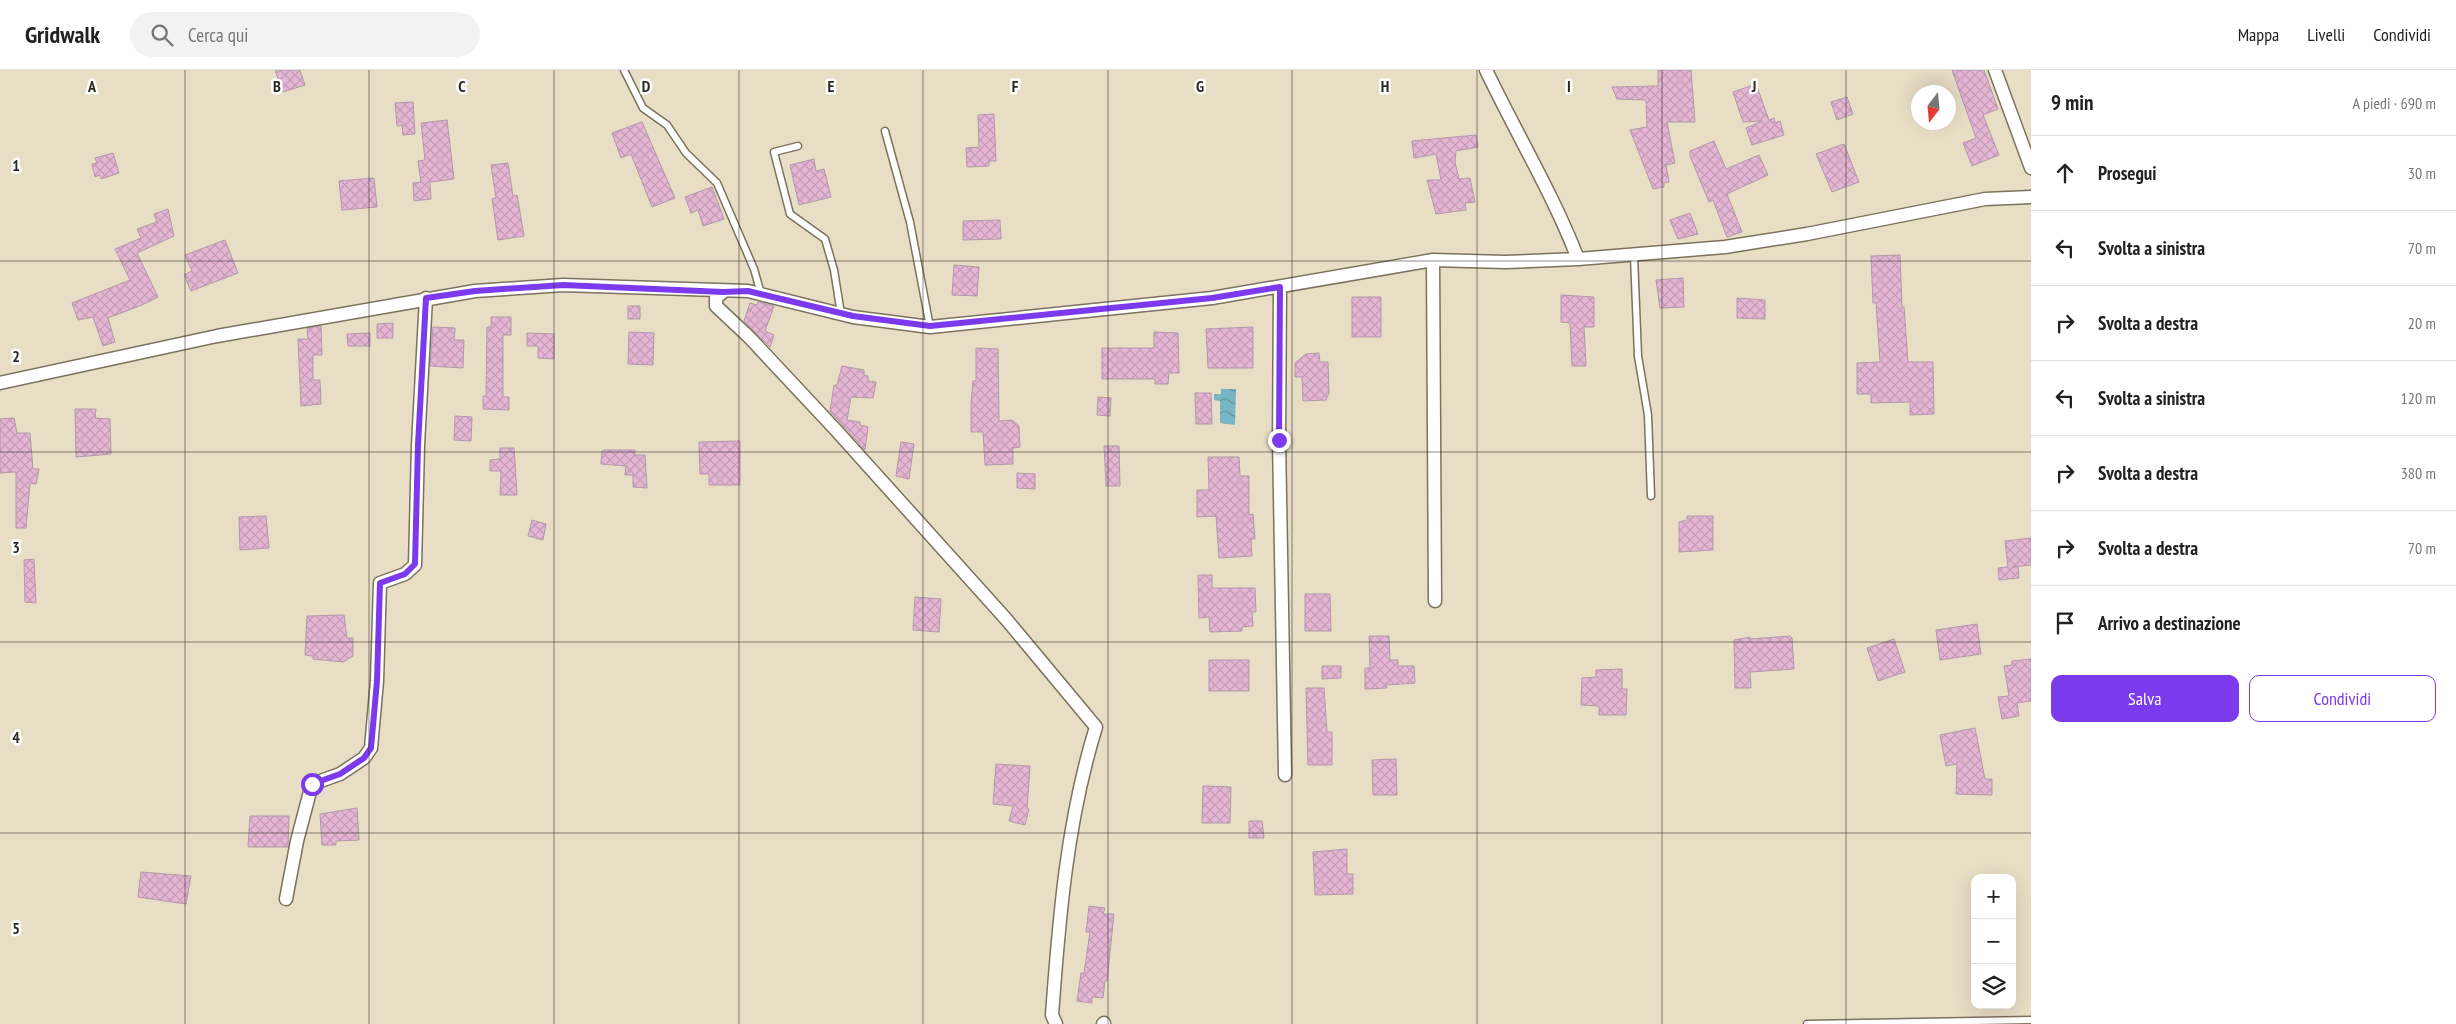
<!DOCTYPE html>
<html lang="it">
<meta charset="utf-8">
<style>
body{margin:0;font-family:"PT Sans Narrow",sans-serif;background:#f2f2f2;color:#222}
.controls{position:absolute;right:15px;bottom:15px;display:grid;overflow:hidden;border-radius:10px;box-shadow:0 5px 20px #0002}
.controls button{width:45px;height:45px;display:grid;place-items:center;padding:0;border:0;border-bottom:1px solid #e0e0e0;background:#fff;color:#222;font:25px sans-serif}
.compass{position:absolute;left:1911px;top:15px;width:45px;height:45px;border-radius:50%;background:#fff;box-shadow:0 5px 20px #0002;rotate:196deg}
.stop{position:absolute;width:15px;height:15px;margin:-11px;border:4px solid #7c3aed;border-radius:50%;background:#fff}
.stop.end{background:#7c3aed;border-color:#fff;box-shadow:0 1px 5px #0008}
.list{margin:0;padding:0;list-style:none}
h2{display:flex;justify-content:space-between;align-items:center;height:65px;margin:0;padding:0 20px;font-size:21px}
h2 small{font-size:16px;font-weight:400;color:#767676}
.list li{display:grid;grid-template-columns:32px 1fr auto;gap:15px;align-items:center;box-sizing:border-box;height:75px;padding:0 20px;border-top:1px solid #e0e0e0}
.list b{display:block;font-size:19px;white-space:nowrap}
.list em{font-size:16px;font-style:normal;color:#767676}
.actions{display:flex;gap:10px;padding:15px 20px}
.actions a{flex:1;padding:11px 0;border:1px solid #7c3aed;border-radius:10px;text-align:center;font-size:18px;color:#7c3aed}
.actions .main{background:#7c3aed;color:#fff}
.icon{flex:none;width:28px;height:28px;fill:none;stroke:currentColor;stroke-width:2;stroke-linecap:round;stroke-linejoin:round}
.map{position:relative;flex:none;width:2031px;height:954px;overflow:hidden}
header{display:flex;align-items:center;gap:30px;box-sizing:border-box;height:70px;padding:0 25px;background:#fff;border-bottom:1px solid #e0e0e0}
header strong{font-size:24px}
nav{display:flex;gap:28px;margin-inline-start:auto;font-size:18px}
.search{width:350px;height:45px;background:#f2f2f2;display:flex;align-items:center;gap:12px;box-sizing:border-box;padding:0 18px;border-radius:28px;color:#767676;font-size:19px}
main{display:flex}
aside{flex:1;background:#fff}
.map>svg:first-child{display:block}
</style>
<header>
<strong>Gridwalk</strong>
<div class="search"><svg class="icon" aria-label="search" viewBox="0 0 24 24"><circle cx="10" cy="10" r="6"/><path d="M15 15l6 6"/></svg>Cerca qui</div>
<nav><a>Mappa</a><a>Livelli</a><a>Condividi</a></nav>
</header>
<main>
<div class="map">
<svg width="2031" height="954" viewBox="0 0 2031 954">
<defs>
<pattern id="water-waves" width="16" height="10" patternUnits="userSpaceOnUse" patternTransform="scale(1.25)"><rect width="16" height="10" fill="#78b5c5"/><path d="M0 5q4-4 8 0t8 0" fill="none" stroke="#6393a0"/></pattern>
<pattern id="building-cross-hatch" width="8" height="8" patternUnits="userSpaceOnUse" patternTransform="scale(1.25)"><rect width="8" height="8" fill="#e5b6d4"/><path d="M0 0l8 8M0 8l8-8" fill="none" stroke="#c59cb6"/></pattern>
</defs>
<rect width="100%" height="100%" fill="#e8ddc5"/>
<path fill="url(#water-waves)" d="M1221,319H1236L1235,355L1220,353V331L1214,330V324H1221Z"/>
<path fill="url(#building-cross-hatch)" stroke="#b199a8" d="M275,0H300L305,15L283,22Z
M1658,0H1691L1695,52H1667L1675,93L1666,95L1669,112L1664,113V117L1653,119L1630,60L1647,57L1646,30L1617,29L1612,17L1658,16Z
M1952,0H1984L1998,39L1983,45L1999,85L1972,96L1963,73L1976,68Z
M1756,14L1769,50L1774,48L1775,53L1780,51L1784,65L1752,75L1746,58L1762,51L1743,52L1733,22Z
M1847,27L1853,44L1837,50L1831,32Z
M413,32L415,64L403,65L402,55L397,56L395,33Z
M994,44L996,91H989V96L967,97L966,78L979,77L978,45Z
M447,50L454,109L430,112L431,129L414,131L413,113L421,112L418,91L425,90L421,53Z
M642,52L675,128L652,137L631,84L621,88L612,63Z
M1476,65L1478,77L1456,81L1455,92L1459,109L1470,108L1475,132L1465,133L1466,140L1436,144L1427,110H1441L1436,84L1414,88L1412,71Z
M1714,71L1726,99L1759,85L1768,105L1727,124L1742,162L1727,167L1713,130L1709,132L1690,86V81Z
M1844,74L1859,112L1832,122L1816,84Z
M113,83L119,103L101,109L100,105L95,107L92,94L97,93L95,88Z
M814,89L816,101L824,99L831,127L799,135L790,95Z
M508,93L513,126L517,125L524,166L498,170L492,129L496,128L491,95Z
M374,108L377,137L342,140L339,111Z
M712,117L724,149L703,156L698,140L691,143L685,127Z
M168,139L174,166L137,183L158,227L142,235L108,248L115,272L103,276L93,247L78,250L72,233L130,210L115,179L141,168L137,159L157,152L154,144Z
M1690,143L1698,164L1678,169L1670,150Z
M1000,150L1001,169L963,170V151Z
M225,170L238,203L191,221L184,205L192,201L185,185Z
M1900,185L1902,237H1904L1908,292H1933L1934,344L1910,345V332L1871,333V324H1857V293L1880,292L1876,233H1873L1871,186Z
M954,195L979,197L977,226L952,225Z
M1683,208L1684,237L1660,238L1656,210Z
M1561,225L1594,227V257H1584L1586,296H1572L1570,253L1561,252Z
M1352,227H1381V267H1352Z
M1737,228L1765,230V249L1737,248Z
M758,232L774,236L765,261L774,265L770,277L744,251L750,233L757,235Z
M628,236H640V249H628Z
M491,247H511V265H503V327H509V340L483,339V326H486L487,257H491Z
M393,253V268H377V254Z
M321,256L322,285H313V310H320L321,334L301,336L298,269H308L307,258Z
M433,257L455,258L454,270H464L463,298L430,296Z
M1253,257V298H1208L1206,259Z
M629,262L654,263L653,295L628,294Z
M1154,262L1178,263L1179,303H1169L1168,314H1155V309H1102V278H1154Z
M370,263V276H348L347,264Z
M527,263L554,264V289L538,288V276H527Z
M976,278L998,279L999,351L1012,350L1019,356L1020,377L1013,378V394L985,395L983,362H971V333L973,311H976Z
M1319,283L1320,292H1328L1329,323L1326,330L1303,331L1302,307H1295V293L1306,284Z
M842,296L864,300V305L868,306V311L876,312L873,328L851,327L847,350L860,352V355L868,357L865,380L830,341L834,315H837Z
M1195,323H1211L1212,354H1196Z
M1098,327L1111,328L1110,346L1097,345Z
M75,339H96L95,348L110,349L111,384L76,387Z
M455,346L472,347L471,371L454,370Z
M14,348L17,363H30L33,399H39L36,414L30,413L26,458H16V402L0,403V349Z
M740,371V415H709V404H700L699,372Z
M901,372L914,374L909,409L896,406Z
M1104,376H1119L1120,416H1106Z
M500,378H514L517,425H500L501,401H490V390L500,389Z
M605,380H635V385H645L647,418L633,417V405H625L626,396L601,394L602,381Z
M1208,387H1239L1240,406H1249V445L1253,444L1255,469H1251L1252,486L1219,488L1216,446L1197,447V420H1209Z
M1017,403L1035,404V419L1017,418Z
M266,446L269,478L240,480L239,447Z
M1687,446H1713V480L1679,482V452L1687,450Z
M532,450L546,454L543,470L528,466Z
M2031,468V495L2013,497L2018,496L2019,508L1999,510L1998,498L2008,497L2005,471Z
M34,489L36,533L25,532L24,490Z
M1198,505H1212V518H1255L1256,542H1252L1253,556L1242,557V561L1210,562L1209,547L1199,548Z
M1305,524H1330L1331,561H1305Z
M915,527L941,529L939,562L913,560Z
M344,545L347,568H353V586L343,592L313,589V586L305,585L307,546Z
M1977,554L1981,584L1940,590L1936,560Z
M1369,566H1389L1390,590H1398V596H1414L1415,613L1386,615L1387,618L1365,619V598H1370Z
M1790,566L1792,568L1794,599L1750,602L1751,618H1735L1734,570L1750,567V569Z
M1894,569L1905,602L1878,611L1867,578Z
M2031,589V631L2017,633L2019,646L2002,649L1998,627L2009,626L2004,596L2012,595V591Z
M1209,590H1249V621H1209Z
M1322,596H1341V608L1322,609Z
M1622,599V619H1627L1626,645H1599V636L1581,635L1582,608L1596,607V600Z
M1306,618H1324L1327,662H1332V695H1308Z
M1975,658L1985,709H1992V725L1956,724L1957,694L1946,696L1940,665Z
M1396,689L1397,725H1373L1372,690Z
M996,694L1030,696L1027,739H1029L1025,755L1009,751L1013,736L993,734Z
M1203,716L1231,717L1230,753H1202Z
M357,738L359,770L336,771V775H322L320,744Z
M250,746H289L288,777H248Z
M1249,751H1262L1264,768H1249Z
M1347,779V804H1353V824L1315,825L1313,782Z
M141,802L191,806L186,834L138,827Z
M1089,836L1105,838L1103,844H1114L1107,911H1105L1103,928L1092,927V933L1077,931L1081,903H1084L1090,862H1086Z"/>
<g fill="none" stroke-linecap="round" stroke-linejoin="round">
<g stroke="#7c725d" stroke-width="9">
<path id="service" d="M624,0L643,38L667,55L686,83L717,113L754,199L761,224
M885,61L910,152L930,257
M798,76L774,82L790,144L825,169L834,200L841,244
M1634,186L1638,286L1648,345L1651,426
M1807,954L2031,950"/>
</g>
<g stroke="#7c725d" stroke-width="15">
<path id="minor" d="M1486,0C1516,63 1553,124 1578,189
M1995,0L2031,98
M1433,190L1435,531
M1280,217L1279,370L1285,705
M723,222L716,228V236L749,267L835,359L1006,549L1096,657C1067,750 1059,849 1052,945L1056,954
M0,313L217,266L475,221L563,215L748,221L853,247L930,257L1212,228L1433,190L1505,192L1578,189L1725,177L1807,164L1985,129L2031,127
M286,829L297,771L312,714L340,704L364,688L371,678L377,611L380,513L405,504L415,495L418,375L426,228
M1103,954L1104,953"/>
</g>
<use href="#service" stroke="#fff" stroke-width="6"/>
<use href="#minor" stroke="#fff" stroke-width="12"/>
</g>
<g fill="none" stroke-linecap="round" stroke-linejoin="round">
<path stroke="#7c3aed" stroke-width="6" d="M312,714L340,704L364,688L371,678L377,611L380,513L405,504L415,494L418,375L426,228L475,221L563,215L723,222L748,221L853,246L930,256L1212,228L1280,217L1279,370"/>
</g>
<path fill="none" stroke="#2e2920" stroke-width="1" stroke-opacity="0.55" d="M185,0V954M369,0V954M554,0V954M739,0V954M923,0V954M1108,0V954M1292,0V954M1477,0V954M1662,0V954M1846,0V954M0,191H2031M0,382H2031M0,572H2031M0,763H2031"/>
<g font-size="16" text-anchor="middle" font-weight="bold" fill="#2e2920" stroke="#fff" stroke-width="5" stroke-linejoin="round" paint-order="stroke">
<text x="92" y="22">A</text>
<text x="277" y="22">B</text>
<text x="462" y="22">C</text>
<text x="646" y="22">D</text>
<text x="831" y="22">E</text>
<text x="1015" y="22">F</text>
<text x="1200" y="22">G</text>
<text x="1385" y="22">H</text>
<text x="1569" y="22">I</text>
<text x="1754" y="22">J</text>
<text x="16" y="101">1</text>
<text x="16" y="292">2</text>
<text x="16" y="483">3</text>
<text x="16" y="673">4</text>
<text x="16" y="864">5</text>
</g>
</svg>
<div class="controls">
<button>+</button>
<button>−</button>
<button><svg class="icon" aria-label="layers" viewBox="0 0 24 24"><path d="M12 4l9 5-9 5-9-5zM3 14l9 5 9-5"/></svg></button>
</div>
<svg class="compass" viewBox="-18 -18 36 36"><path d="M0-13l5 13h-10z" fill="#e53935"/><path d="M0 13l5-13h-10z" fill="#767676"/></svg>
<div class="stop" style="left:312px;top:714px"></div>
<div class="stop end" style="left:1279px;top:370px"></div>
</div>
<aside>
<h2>9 min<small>A piedi · 690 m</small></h2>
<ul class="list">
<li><svg class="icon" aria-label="ahead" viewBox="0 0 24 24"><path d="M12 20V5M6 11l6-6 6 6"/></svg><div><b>Prosegui</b></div><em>30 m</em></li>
<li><svg class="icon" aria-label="left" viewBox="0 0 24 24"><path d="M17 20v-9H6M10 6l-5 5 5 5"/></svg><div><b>Svolta a sinistra</b></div><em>70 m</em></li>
<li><svg class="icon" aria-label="right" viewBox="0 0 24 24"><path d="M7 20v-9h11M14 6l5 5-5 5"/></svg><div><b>Svolta a destra</b></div><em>20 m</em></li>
<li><svg class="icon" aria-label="left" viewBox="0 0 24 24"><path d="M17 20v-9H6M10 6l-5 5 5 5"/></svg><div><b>Svolta a sinistra</b></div><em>120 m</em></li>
<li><svg class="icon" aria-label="right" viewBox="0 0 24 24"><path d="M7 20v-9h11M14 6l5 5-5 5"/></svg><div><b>Svolta a destra</b></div><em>380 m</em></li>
<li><svg class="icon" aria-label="right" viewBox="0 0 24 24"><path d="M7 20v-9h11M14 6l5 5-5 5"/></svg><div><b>Svolta a destra</b></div><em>70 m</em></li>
<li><svg class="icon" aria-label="arrive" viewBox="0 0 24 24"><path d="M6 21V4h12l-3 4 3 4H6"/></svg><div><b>Arrivo a destinazione</b></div></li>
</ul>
<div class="actions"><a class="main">Salva</a><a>Condividi</a></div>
</aside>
</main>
